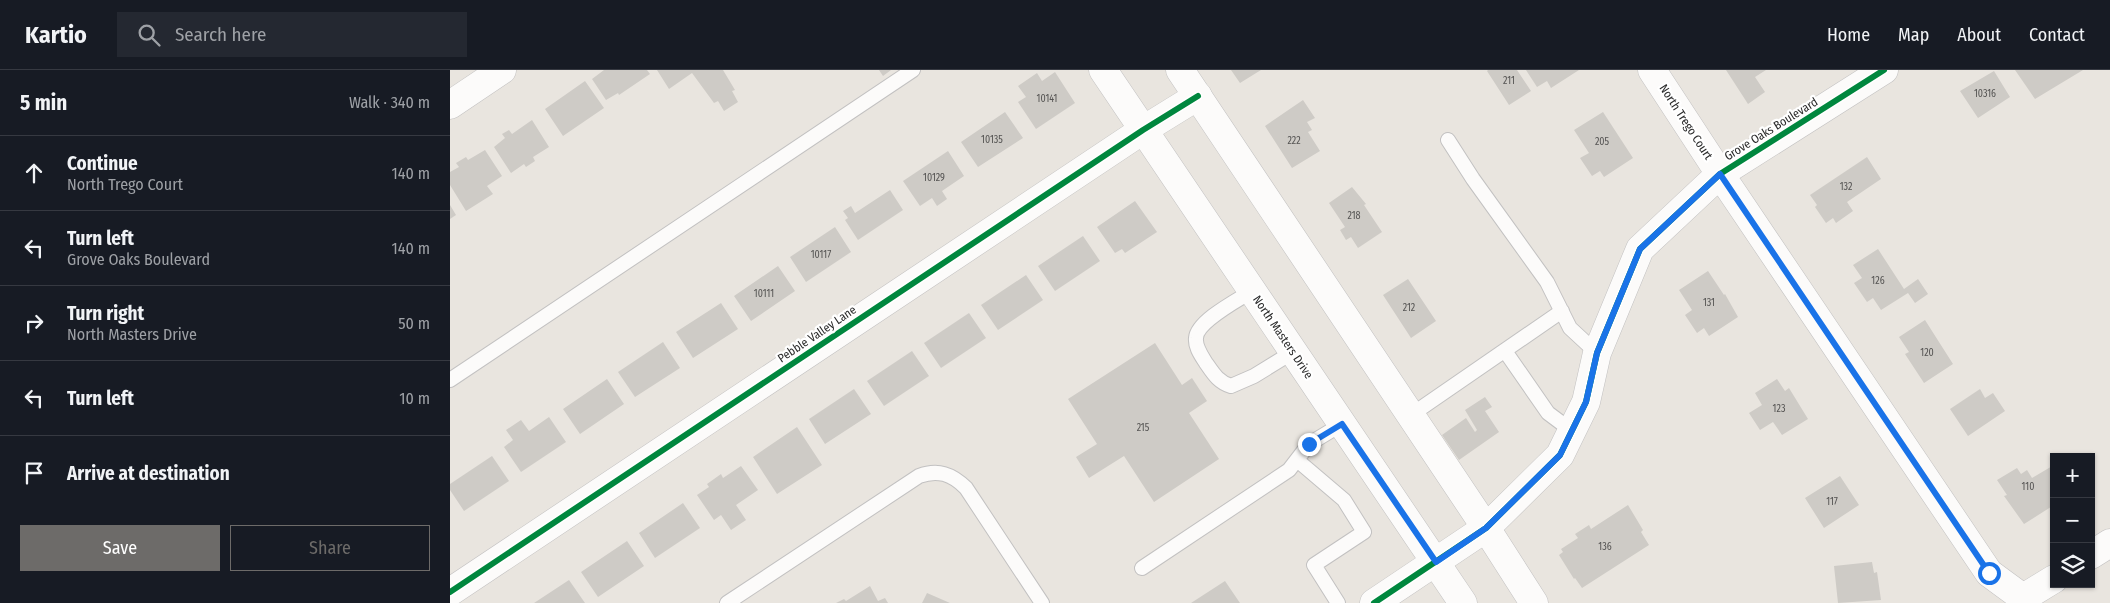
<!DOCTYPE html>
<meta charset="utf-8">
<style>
body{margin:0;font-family:"Fira Sans Condensed",sans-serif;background:#242831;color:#f1f3f6}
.controls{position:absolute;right:15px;bottom:15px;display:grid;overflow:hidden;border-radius:0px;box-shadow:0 1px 4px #0004}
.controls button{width:45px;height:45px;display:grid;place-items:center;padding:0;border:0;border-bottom:1px solid #363941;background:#171b24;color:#f1f3f6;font:25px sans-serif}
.stop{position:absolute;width:15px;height:15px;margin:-11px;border:4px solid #1a73e8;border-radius:50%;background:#fff}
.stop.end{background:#1a73e8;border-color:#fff;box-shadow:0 1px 5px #0008}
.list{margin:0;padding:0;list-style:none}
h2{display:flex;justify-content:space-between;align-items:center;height:65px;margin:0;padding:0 20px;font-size:21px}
h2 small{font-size:16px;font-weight:400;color:#9ea1a6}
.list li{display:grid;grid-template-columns:32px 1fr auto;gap:15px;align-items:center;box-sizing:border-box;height:75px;padding:0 20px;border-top:1px solid #363941}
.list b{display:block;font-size:19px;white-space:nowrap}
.list p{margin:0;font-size:16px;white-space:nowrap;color:#9ea1a6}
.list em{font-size:16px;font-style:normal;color:#9ea1a6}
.actions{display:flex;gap:10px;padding:15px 20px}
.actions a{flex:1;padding:11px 0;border:1px solid #6d6b69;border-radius:0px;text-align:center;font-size:18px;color:#6d6b69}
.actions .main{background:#6d6b69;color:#fff}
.icon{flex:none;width:28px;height:28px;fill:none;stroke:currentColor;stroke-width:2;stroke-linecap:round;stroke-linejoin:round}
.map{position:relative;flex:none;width:1660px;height:533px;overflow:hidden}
header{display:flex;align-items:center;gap:30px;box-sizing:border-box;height:70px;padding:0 25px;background:#171b24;border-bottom:1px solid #363941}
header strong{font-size:24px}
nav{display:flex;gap:28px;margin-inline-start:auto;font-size:18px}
.search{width:350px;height:45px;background:#242831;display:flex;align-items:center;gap:12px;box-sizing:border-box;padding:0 18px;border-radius:0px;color:#9ea1a6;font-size:19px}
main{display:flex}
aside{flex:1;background:#171b24}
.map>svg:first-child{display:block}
</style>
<header>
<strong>Kartio</strong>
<div class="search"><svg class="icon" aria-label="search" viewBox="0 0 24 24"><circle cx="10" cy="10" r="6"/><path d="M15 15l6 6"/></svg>Search here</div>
<nav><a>Home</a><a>Map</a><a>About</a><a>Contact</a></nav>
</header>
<main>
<aside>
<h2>5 min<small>Walk · 340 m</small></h2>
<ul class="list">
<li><svg class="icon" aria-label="ahead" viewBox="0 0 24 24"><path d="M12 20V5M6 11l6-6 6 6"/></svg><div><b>Continue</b><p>North Trego Court</p></div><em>140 m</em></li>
<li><svg class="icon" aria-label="left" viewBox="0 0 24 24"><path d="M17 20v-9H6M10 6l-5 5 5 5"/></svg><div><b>Turn left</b><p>Grove Oaks Boulevard</p></div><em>140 m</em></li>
<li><svg class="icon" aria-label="right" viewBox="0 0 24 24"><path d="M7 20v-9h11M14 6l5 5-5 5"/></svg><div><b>Turn right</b><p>North Masters Drive</p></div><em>50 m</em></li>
<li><svg class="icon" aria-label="left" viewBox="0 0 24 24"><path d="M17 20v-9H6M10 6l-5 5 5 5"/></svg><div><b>Turn left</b></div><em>10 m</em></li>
<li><svg class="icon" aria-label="arrive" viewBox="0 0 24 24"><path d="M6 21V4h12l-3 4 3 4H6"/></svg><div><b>Arrive at destination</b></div></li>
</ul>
<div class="actions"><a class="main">Save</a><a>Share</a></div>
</aside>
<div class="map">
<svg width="1660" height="533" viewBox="0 0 1660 533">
<rect width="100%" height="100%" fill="#e9e5df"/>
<path fill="#cecbc6" d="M154,0H197L200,4L169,25L168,23L156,30L142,9Z
M207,0H273L285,20L282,21L288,32L274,41L268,31L264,33L242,3L219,19Z
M429,0H441L433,6Z
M781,0H811L790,13Z
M1038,0H1067L1081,21L1059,35L1037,1Z
M1076,0H1129L1101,18L1097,11L1087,17Z
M1276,0H1316L1305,7L1315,22L1298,34Z
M1565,0H1633L1585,29Z
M1544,1L1560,27L1528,48L1510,21Z
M605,2L625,33L586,59L568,32L576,27L568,16L587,3L592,11Z
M135,11L154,38L113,66L95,39Z
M853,30L865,48L857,52L862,60L858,62L870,81L842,98L815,56Z
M555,42L573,68L528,97L511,72Z
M1153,42L1183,88L1154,107L1150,101L1142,106L1130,88L1139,83L1124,60Z
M82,50L99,77L83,87L85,91L76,97L74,94L61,103L44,77L55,68L52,64L59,60L62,64Z
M35,80L52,106L37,116L43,124L16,141L0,115V102L9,97L6,93L16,87L18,90Z
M498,81L514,106L492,121L497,129L487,136L482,128L470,136L453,111Z
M1417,87L1431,109L1397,132L1403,141L1386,153L1383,148L1376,153L1365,137L1367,135L1360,125Z
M902,117L916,134L914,135L932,162L908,178L901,167L896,170L890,160L895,157L879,133Z
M440,120L453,140L408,170L395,150L398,148L393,141L401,136L405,143Z
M685,131L707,162L675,183L672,179L665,183L647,157Z
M0,135L6,145L0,149Z
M385,157L401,182L356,212L340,187Z
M633,166L650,191L605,221L588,196Z
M1428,179L1454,219L1468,209L1478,224L1465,233L1458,223L1431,240L1423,228L1417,232L1404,213L1412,208L1403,195Z
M328,196L345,221L301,251L284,226Z
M1258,201L1274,225L1275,224L1288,247L1259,266L1254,258L1247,263L1235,245L1242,240L1229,220Z
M576,205L593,230L548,260L531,235Z
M958,209L986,251L961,268L933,225Z
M271,233L288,259L243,288L226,262Z
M519,243L536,268L491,298L474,273Z
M1475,250L1503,294L1474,313L1455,284L1459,282L1449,267Z
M213,272L230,298L185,327L168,302Z
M705,273L732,315L742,308L757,331L739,343L769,389L704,432L674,386L639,408L626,387L647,374L618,329Z
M462,281L479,306L434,336L417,311Z
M157,309L174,334L130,364L113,339Z
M1327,309L1335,321L1339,318L1358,349L1332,365L1323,352L1310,360L1299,343L1312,335L1305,323Z
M404,319L421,344L375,374L359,349Z
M1530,319L1535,328L1543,323L1555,341L1518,366L1500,339Z
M1035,327L1042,337L1035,341L1049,362L1009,390L992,365L1016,348L1025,362L1027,360L1015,340Z
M99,347L116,372L71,402L54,377L63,370L56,360L71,350L79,361Z
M347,357L372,395L327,424L303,387Z
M42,386L59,411L14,441L0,420V414Z
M1604,395V435L1574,454L1554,426L1557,425L1547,410L1567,398L1571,404L1577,400L1582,408Z
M291,396L308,420L286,435L296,450L281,460L271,445L264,450L247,425L259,417L257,414L271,404L273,408Z
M1390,406L1409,435L1374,458L1355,428Z
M233,433L250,458L205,488L189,463Z
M1178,435L1193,460L1191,462L1199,475L1132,518L1125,508L1124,509L1109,485L1113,482L1111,479L1128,468L1125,464L1139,455L1141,459Z
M177,471L194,496L148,527L131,502Z
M1422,492L1424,503L1427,502L1431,530L1388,533L1384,496Z
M119,510L135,533H84Z
M775,511L790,533H741Z
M420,516L428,531L435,528L438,533H386L394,529L396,531Z
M477,523L500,533H472Z"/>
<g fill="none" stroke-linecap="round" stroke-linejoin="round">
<g stroke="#c2c1c1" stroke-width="16">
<path id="lane" d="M998,70L1023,109L1097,212L1120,258L1147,283
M802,221C788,230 747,251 746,268C745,277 751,285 756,293C763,303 768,312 781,316L804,306L843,282
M1055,281L1098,343L1122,361
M0,310L463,0
M961,345L1112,241
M847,390L894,430L914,462L864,495L888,533
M692,498L839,400L859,374L892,354
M277,533L469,406C488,399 502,404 516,418L592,533"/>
</g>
<g stroke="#c2c1c1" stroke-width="29">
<path id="street" d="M1202,0L1270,104L1539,503L1573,528L1604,509
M0,35L52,0
M1641,485L1660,473
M0,522L693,60L748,26
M924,533L1036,458L1110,385L1136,332L1147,283L1190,179L1270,104L1434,0"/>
</g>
<g stroke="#c2c1c1" stroke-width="29">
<path id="secondary" d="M653,0L1013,533
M730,0L1036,458L1084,533"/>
</g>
<use href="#lane" stroke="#fcfbfa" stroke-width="14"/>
<use href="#street" stroke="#fcfbfa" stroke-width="28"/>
<use href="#secondary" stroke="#fcfbfa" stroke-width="28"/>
<g stroke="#fff" stroke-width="9">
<path id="cycleway" d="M0,522L693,60L748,26
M924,533L1036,458L1110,385L1136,332L1147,283L1190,179L1270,104L1434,0"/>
</g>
<use href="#cycleway" stroke="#00873e" stroke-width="6"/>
</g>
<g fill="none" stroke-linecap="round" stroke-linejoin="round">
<path stroke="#1a73e8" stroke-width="6" d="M859,374L892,354L986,492L1036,458L1110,385L1136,332L1147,283L1190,179L1270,104L1539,503"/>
</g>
<g text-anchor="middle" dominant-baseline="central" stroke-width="4.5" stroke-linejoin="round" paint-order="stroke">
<g font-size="10" fill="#555453">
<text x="1059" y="11">211</text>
<text x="1535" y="24">10316</text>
<text x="597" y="29">10141</text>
<text x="542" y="70">10135</text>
<text x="844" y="71">222</text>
<text x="1152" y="72">205</text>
<text x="484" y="108">10129</text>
<text x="1396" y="117">132</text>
<text x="904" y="146">218</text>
<text x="371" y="185">10117</text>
<text x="1428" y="211">126</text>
<text x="314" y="224">10111</text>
<text x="1259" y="233">131</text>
<text x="959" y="238">212</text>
<text x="1477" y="283">120</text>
<text x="1329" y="339">123</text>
<text x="693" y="358">215</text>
<text x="1578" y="417">110</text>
<text x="1382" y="432">117</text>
<text x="1155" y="477">136</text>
</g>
<g font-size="12" fill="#2a2a2a" stroke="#fff">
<text transform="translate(1236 52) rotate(57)">North Trego Court</text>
<text transform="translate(1321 59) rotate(-32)">Grove Oaks Boulevard</text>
<text transform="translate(367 264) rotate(-34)">Pebble Valley Lane</text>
<text transform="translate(833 267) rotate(56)">North Masters Drive</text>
</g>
</g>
</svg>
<div class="controls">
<button>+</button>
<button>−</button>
<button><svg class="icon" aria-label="layers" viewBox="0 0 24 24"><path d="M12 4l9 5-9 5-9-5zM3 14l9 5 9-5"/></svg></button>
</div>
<div class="stop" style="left:1539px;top:503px"></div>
<div class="stop end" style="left:859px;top:374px"></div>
</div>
</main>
